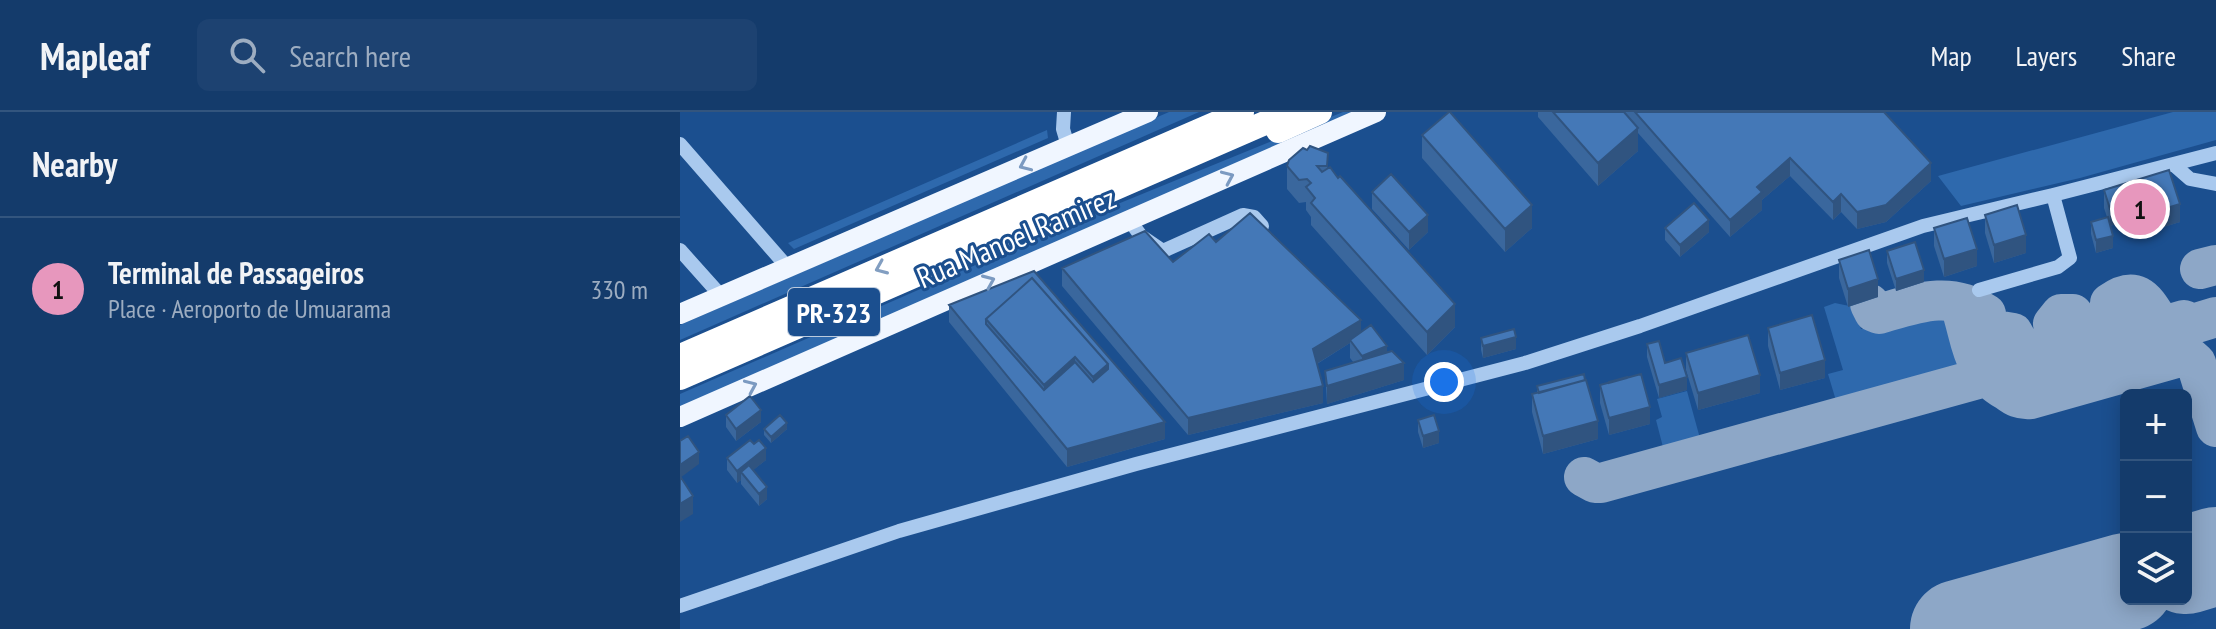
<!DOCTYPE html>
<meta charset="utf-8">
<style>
body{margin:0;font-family:"PT Sans Narrow",sans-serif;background:#1d4271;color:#f1f3f6}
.controls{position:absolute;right:24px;bottom:24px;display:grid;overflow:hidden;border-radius:12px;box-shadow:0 4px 20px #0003}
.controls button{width:72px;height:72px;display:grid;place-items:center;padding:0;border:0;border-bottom:2px solid #33557e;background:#143b6b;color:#f1f3f6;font:40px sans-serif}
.you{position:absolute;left:764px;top:270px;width:28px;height:28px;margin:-20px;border:6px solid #fff;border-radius:50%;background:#1a73e8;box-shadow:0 0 0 12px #1a73e833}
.badge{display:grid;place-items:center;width:52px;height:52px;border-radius:50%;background:#e797bd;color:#111;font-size:26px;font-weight:700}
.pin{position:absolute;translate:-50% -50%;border:4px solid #fff;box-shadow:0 2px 8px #0006}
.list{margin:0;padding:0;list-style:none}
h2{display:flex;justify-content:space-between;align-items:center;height:104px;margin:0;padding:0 32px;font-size:34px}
h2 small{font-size:26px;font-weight:400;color:#9dadc1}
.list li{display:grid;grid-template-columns:52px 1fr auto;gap:24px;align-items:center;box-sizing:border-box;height:144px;padding:0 32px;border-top:2px solid #33557e}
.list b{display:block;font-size:30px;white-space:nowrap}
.list p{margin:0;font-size:26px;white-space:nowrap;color:#9dadc1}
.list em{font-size:26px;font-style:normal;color:#9dadc1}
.icon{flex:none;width:44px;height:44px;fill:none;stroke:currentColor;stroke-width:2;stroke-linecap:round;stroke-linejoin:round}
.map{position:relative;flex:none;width:1536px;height:517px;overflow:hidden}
header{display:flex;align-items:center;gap:48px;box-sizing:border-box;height:112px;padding:0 40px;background:#143b6b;border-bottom:2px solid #33557e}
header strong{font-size:38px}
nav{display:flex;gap:44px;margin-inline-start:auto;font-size:28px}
.search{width:560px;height:72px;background:#1d4271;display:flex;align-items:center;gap:20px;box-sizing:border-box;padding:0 28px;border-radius:12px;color:#9dadc1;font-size:30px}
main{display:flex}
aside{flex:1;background:#143b6b}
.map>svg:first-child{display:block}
</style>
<header>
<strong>Mapleaf</strong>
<div class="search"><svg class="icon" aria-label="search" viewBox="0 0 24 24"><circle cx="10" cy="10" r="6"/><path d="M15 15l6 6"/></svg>Search here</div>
<nav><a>Map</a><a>Layers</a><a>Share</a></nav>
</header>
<main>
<aside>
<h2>Nearby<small></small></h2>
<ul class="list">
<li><span class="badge">1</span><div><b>Terminal de Passageiros</b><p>Place · Aeroporto de Umuarama</p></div><em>330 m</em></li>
</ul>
</aside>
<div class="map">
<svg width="1536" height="517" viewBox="0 0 1536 517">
<rect width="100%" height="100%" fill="#1b4f8f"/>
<path fill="#2e69ad" d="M489,0H519L0,228V213Z
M663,0H674L0,296V282L396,109Z
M1493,0H1536V28L1400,66L1281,94L1258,64Z
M367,18L368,26L114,137L108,131Z
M1155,191L1174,195L1181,217L1266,195L1275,207L1288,254L1157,292L1148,262L1163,258L1144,195Z
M1007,279L1021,330L984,339L976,308L982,305L977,287Z"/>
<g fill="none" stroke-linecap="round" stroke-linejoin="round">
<path stroke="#8da7c7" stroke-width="40" d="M1520,157L1536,153
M1190,192L1194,200L1199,202C1237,191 1270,178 1306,202
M1282,199C1293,236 1291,258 1327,279C1335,285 1340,288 1351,287L1507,243L1516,251L1536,315
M1313,224L1321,219L1333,221L1339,232L1337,243
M1382,230L1376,223L1373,212L1381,202H1393L1407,248L1406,263
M1435,250L1434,236L1439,227L1430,191C1458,171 1466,190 1479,210
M904,365L915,371H921L1345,254L1504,208L1513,212L1536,205
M1529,446L1536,441"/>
<path stroke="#8da7c7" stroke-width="98" d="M1506,453L1536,444
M1279,517L1446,470"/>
<path stroke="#a9c9ee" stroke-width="14" d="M384,0L383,17L388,34
M0,32L109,157
M1494,53L1510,67L1536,72
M450,109L461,124L483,139L563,103L574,105L582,114
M0,138L42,185
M1299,178L1378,155L1390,146L1373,83
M0,494L219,419L456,352L845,251L960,214L1243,114L1373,83L1536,41"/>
<path stroke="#f0f6ff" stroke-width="20" d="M0,202L468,0
M0,305L696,0"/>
<path stroke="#fff" stroke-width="24" d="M598,19L640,0
M0,244L562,0
M0,266L610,0"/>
</g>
<path fill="#3a679d" d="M858,0H1204L1251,69L1206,110L1177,117L1161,100L1153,108L1110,64L1082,88V98L1050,125L958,21V39L918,74L858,5Z
M742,23L852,116L825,140L742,46Z
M627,38L648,56L775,215L747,243L631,113V105L626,98V90L619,91L607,77V54Z
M1489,58L1500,110L1464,121L1459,106L1454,108V117L1446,120L1443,110L1430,114L1433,136L1416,141L1411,122V110L1427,105L1424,96V78Z
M692,80L748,120L729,138L692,97Z
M1305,103L1346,141L1314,151L1305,121Z
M985,116L1029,120L1000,145L985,128Z
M1254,116L1297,154L1264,165L1254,134Z
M536,130L681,221L707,241L724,268L647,292L645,259L674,251L670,246V231L637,252L643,291L508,323L382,174V156L493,150Z
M1207,139L1244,170L1216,179L1207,151Z
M1159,148L1198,185L1168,195L1159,166Z
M354,159L485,327L387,355L269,210V193Z
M1088,216L1145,266L1100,278L1088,234Z
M801,226L836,237L803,246L801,238Z
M967,232L985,251L1007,278L979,286L967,245Z
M1006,241L1080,281L1018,298L1006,258Z
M929,271L970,312L929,323L920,291V273Z
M857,274L918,327L863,342L852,300V282L857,281Z
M46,303L81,310L56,329L46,315Z
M738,308L759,331L743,336L738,320Z
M84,317H107L91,331L84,323Z
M47,346L86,348L73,358L87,387L79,394L61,372V368L57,371L47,358Z"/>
<path fill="#305480" d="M958,16V39L918,74V51Z
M1110,46V64L1082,88V98L1050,125V108L1077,75Z
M1251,51V69L1206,110L1177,117V100Z
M1161,82V100L1153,108V90Z
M1459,88V106L1454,108V117L1446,120V102L1452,91Z
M1443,92V110L1430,114V97Z
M1500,92V110L1464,121V103Z
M852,93V116L825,140V117Z
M748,103V120L729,138V120Z
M1029,108V120L1000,145V133Z
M1346,123V141L1314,151V133Z
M1433,124V136L1416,141V128Z
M1297,137V154L1264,165V147Z
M1244,158V170L1216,179V167Z
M1198,167V185L1168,195V177Z
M775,192V215L747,243V220Z
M681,208V225L670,228V231L633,254V237Z
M836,225V237L803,246V234Z
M707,234V252L682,261V244Z
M395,245V267L364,295V273Z
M1145,248V266L1100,278V261Z
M724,251V268L647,292V274Z
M428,252V274L413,288V265Z
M1080,263V281L1018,298V281Z
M1007,265V278L979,286V273Z
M643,274V291L508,323V306Z
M970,295V312L929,323V306Z
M81,298V310L56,329V317Z
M918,309V327L863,342V324Z
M485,310V327L387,355V337Z
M107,311V317L91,331V325Z
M759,319V331L743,336V324Z
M86,336V348L65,365L61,360V368L57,371V359Z
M19,340V352L0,366V353Z
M87,375V387L79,394V382Z
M13,384V402L0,410V392Z"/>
<path fill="#4478b7" stroke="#305480" stroke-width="2" fill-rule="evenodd" d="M769,0H770L852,93L825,117L742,23Z
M873,0H944L958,16L918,51Z
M955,0H1204L1251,51L1206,93L1177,100L1161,82L1153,90L1110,46L1077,75L1082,80L1050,108Z
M630,34L648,41L647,54H637L642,60L650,55L658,66L660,64L775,192L747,220L631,91L635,86L626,75L631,71L627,67L619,68L607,54L609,48L623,36L627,38Z
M1489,58L1500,92L1464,103L1459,88L1452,91L1454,100L1446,102L1443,92L1430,97L1424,78Z
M711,62L748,103L729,120L692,80Z
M1014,91L1029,108L1000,133L985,116Z
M1337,93L1346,123L1314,133L1305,103Z
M570,101L681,208L633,237L643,274L508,306L382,156L465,119L493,150L529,122L536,130Z
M1428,105L1433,124L1416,128L1411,110Z
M1287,106L1297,137L1264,147L1254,116Z
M1235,130L1244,158L1216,167L1207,139Z
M1189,138L1198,167L1168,177L1159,148Z
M354,159L485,310L387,337L269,193ZM352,166L428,252V257L413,270L395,250L364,278L306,212V207Z
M352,166L428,252L413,265L395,245L364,273L306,207Z
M1132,203L1145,248L1100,261L1088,216Z
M691,213L707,234L682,244L670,228Z
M834,217L836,225L803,234L801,226Z
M1068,223L1080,263L1018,281L1006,241Z
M979,229L985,251L1001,246L1007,265L979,273L967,232Z
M712,239L724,251L647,274L645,259Z
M904,262L905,268L859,281L857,274Z
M961,262L970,295L929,306L920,273Z
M947,265V266L929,271V270Z
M906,268L918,309L863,324L852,282Z
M70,284L81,298L56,317L46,303Z
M100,303L107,311L91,325L84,317Z
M754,303L759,319L743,324L738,308Z
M8,324L19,340L0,353V329Z
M70,328L74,332L79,328L86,336L57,359L47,346Z
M69,353L87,375L79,382L61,360Z
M0,364L13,384L0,392Z"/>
<defs><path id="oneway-chevron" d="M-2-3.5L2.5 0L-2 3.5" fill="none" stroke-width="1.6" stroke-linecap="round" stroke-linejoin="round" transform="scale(2)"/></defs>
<g stroke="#7b9ac1">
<use href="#oneway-chevron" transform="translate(345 53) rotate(156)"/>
<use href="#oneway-chevron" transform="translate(548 65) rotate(-24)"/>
<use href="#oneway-chevron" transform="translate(309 169) rotate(-23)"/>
<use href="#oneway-chevron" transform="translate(71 274) rotate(-24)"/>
</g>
<use stroke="#829ec1" href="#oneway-chevron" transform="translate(201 156) rotate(157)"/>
<g text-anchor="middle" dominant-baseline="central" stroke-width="6" stroke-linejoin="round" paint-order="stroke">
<rect fill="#1b4f8f" stroke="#bbcadd" stroke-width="2" x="108" y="176" width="92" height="48" rx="6"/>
<g font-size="28" font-weight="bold" fill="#fff">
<text x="154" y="200">PR-323</text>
</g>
<g font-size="30" fill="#fff" stroke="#1b4f8f">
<text transform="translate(336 125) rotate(-23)">Rua Manoel Ramirez</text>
</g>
</g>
</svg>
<div class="controls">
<button>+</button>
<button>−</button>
<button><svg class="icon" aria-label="layers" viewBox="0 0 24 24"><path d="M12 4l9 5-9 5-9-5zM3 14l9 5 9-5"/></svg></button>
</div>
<div class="you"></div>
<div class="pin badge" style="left:1460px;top:97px">1</div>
</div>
</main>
